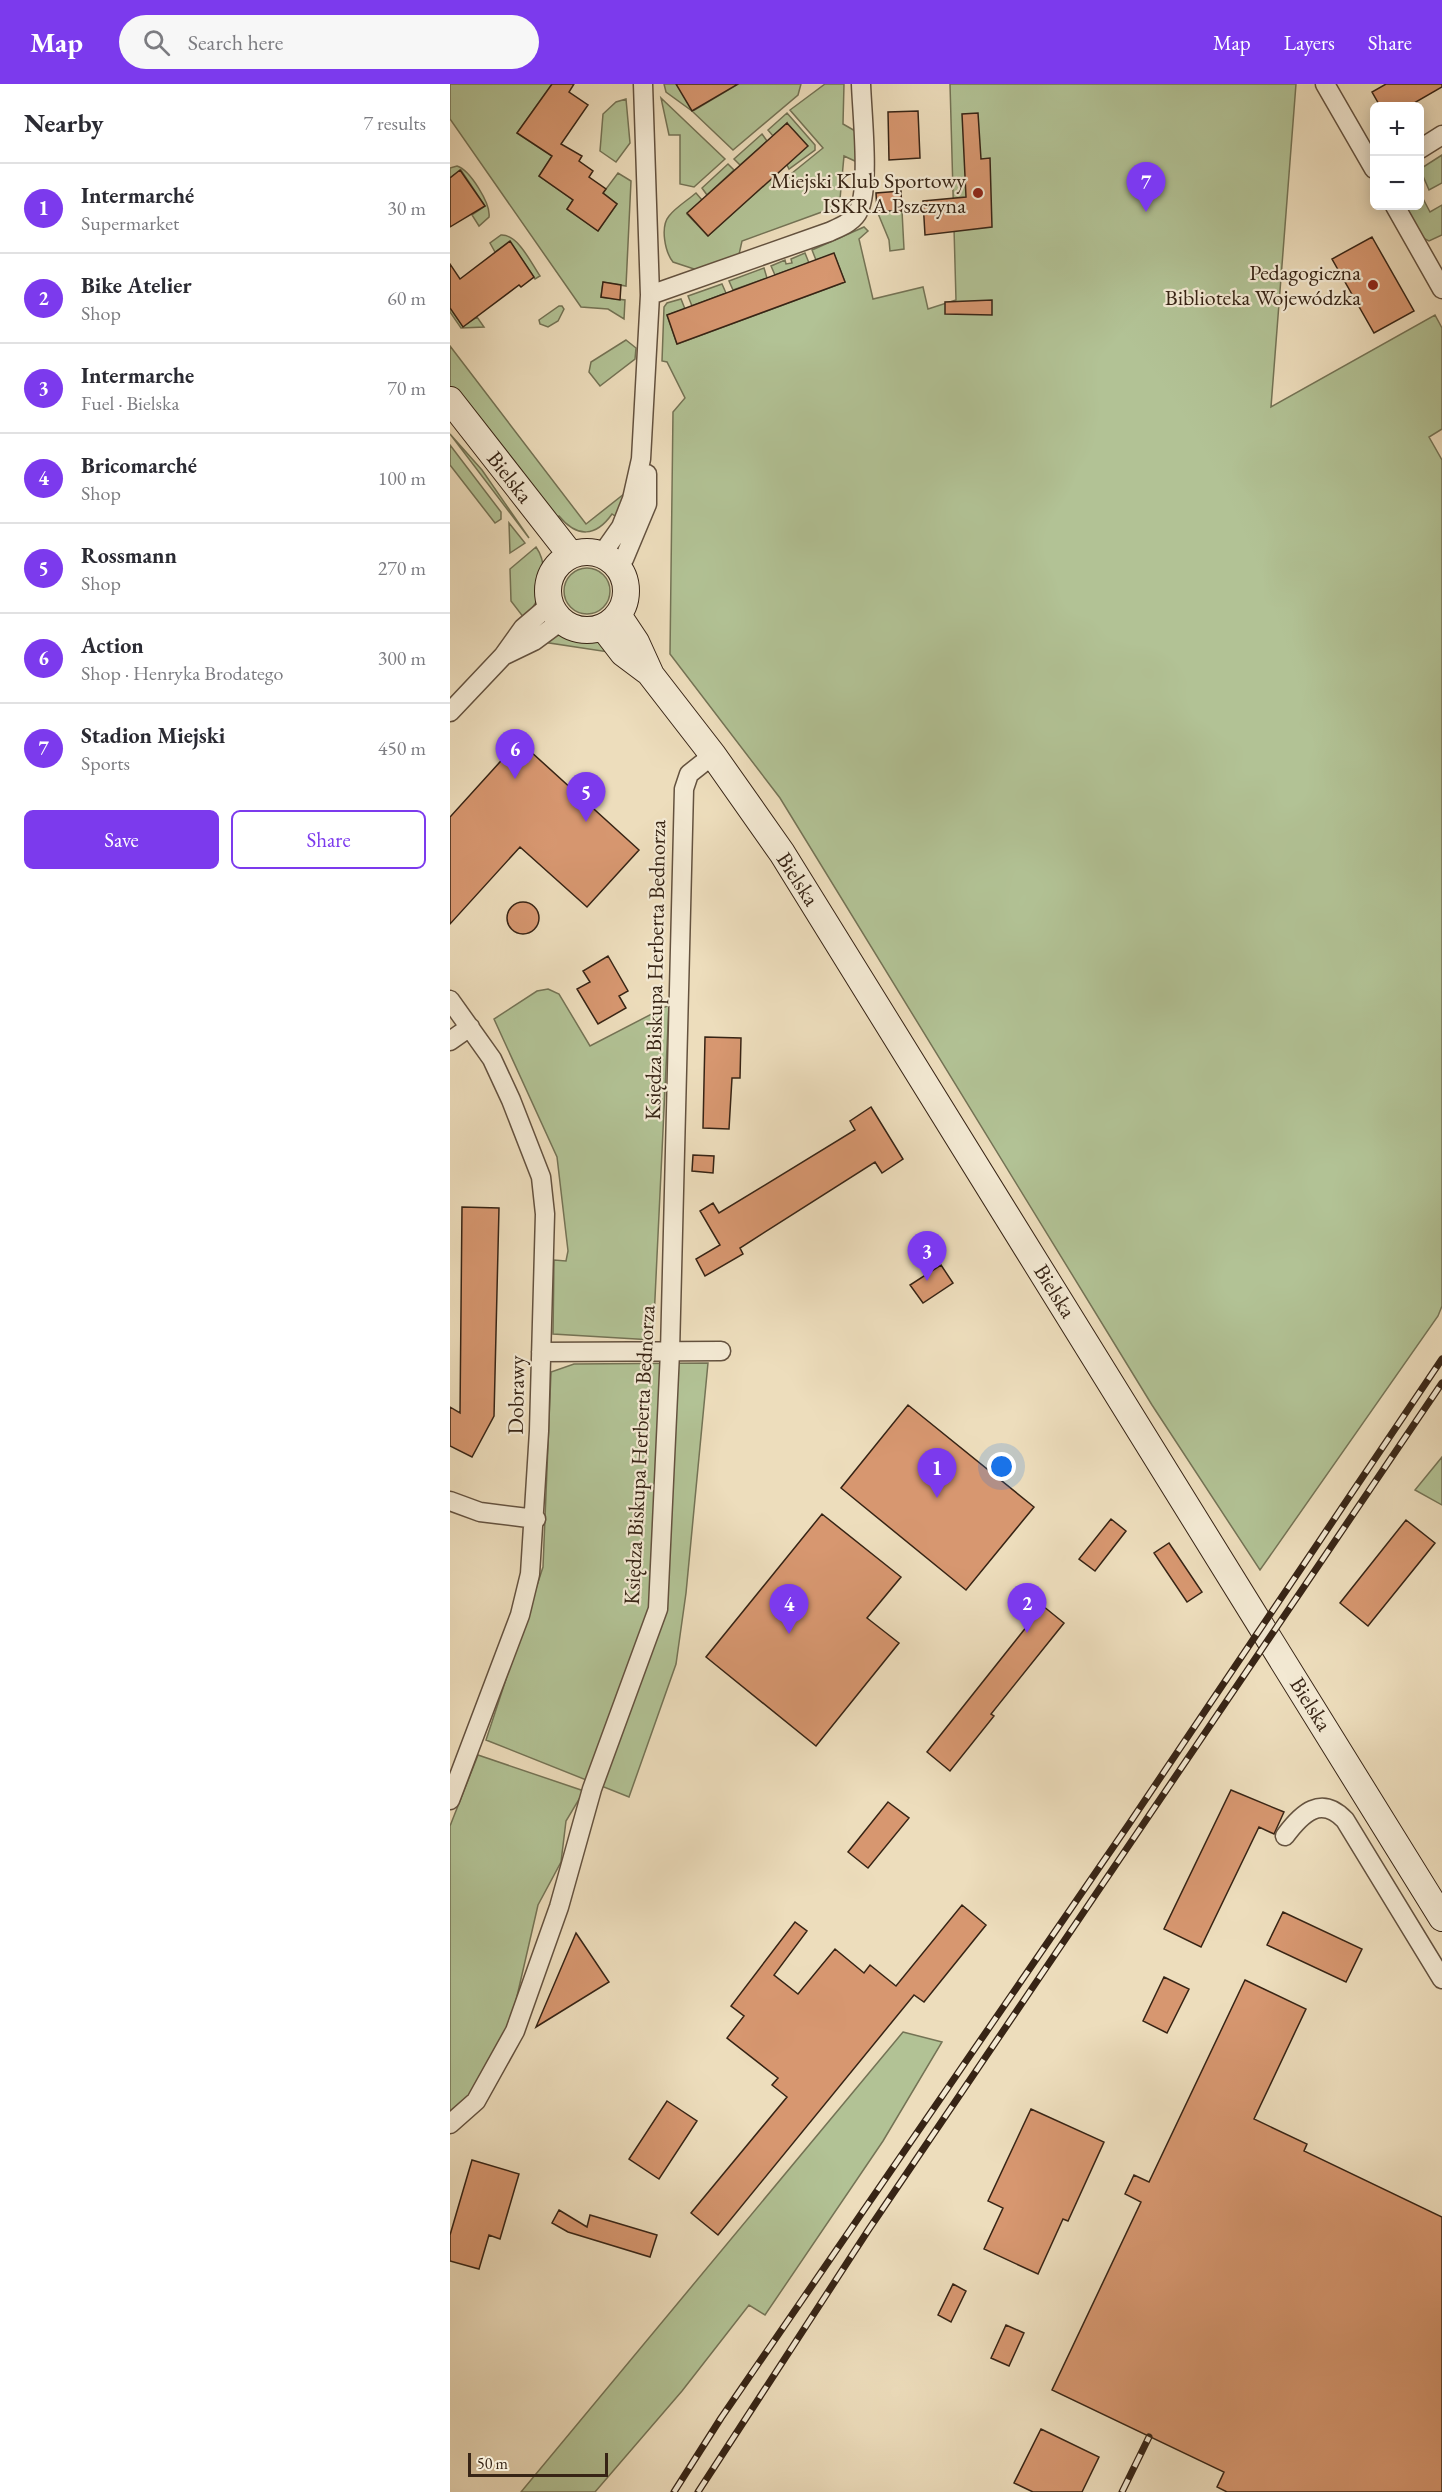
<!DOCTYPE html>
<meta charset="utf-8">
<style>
body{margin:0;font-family:"EB Garamond",serif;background:#f7f7f7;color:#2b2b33}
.controls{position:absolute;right:18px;top:18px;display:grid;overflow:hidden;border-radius:9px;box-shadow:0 3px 15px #0003}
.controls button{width:54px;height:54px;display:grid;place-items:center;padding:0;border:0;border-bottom:2px solid #e1e1e2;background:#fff;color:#2b2b33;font:30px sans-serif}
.scale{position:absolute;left:18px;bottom:15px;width:140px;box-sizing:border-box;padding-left:6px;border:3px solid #372415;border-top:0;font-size:16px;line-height:21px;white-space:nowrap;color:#372415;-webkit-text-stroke:4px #f3e9d3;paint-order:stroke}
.you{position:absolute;left:552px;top:1383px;width:21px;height:21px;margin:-15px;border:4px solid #fff;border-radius:50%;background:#1a73e8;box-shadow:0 0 0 9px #1a73e833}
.badge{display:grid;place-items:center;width:39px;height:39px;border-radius:50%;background:#7c3aed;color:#fff;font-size:20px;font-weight:700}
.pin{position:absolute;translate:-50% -50px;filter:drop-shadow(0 2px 3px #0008)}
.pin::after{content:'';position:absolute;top:32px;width:21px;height:18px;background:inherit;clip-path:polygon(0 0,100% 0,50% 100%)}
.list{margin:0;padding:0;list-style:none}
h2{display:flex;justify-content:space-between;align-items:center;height:78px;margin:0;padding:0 24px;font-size:26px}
h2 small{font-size:20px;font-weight:400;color:#7c7c81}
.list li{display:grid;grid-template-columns:39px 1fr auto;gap:18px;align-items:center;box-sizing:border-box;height:90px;padding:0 24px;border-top:2px solid #e1e1e2}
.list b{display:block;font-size:22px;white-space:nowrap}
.list p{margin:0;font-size:20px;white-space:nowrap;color:#7c7c81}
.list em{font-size:20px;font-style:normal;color:#7c7c81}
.actions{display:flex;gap:12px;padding:18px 24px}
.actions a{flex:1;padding:14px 0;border:2px solid #7c3aed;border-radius:9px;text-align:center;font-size:21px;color:#7c3aed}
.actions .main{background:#7c3aed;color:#fff}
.icon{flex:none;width:33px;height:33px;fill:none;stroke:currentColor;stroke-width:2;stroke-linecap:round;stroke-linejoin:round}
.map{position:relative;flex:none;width:992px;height:2408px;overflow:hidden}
header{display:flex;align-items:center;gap:36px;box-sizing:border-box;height:84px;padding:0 30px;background:#7c3aed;color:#fff}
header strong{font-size:28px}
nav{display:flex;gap:33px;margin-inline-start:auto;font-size:21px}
.search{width:420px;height:54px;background:#f7f7f7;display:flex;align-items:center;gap:15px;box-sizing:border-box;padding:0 21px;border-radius:33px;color:#7c7c81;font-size:22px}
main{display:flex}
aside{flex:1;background:#fff}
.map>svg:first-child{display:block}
</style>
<header>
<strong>Map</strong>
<div class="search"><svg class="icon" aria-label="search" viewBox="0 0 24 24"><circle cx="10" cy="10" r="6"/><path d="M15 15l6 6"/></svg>Search here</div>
<nav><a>Map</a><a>Layers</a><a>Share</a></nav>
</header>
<main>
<aside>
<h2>Nearby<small>7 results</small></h2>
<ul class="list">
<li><span class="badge">1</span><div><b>Intermarché</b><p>Supermarket</p></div><em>30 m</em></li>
<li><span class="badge">2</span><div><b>Bike Atelier</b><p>Shop</p></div><em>60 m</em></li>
<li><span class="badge">3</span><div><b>Intermarche</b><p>Fuel · Bielska</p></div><em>70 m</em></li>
<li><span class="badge">4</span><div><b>Bricomarché</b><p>Shop</p></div><em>100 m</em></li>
<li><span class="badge">5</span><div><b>Rossmann</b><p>Shop</p></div><em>270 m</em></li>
<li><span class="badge">6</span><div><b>Action</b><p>Shop · Henryka Brodatego</p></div><em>300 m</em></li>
<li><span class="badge">7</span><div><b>Stadion Miejski</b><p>Sports</p></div><em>450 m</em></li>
</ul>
<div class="actions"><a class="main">Save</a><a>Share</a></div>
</aside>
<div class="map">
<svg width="992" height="2408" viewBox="0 0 992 2408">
<rect width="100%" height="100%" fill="#edddbc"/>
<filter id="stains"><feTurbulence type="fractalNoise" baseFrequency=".00333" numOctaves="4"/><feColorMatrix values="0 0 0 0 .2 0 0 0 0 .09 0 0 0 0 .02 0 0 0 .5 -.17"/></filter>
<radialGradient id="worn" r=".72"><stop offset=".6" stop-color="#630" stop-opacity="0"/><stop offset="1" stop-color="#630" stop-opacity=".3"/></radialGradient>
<path fill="#b2c295" stroke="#747355" stroke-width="1.5" d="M0,0H102L67,49L102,72L89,92L123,116L117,125L148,147L167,120L153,109L168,89L181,97L176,202L153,198L151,213L175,216L174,235L158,225L131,223L0,35Z
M214,0H228L243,27L288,0H351L348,11L283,66L242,27L216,8Z
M375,0H394L393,40L407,48V78L394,72L390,115L380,125L292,157L288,175L247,186L223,178C215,168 210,143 219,132C226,123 238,116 246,109L252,116L237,130L258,152L325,91L331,98L373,64L340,26Z
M500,0H846L821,323L985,231L992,244V345L979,353L992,376V1222L988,1232L810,1486L702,1321L330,714L220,570L223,328L235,314L217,278L212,277L214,223L217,219L231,215L235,225L217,231L227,260L395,198L384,170L366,176L362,166L414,143L418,147L409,155L423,215L473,203L478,225L506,216Z
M211,14L275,75L244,103L230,100V51H219Z
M176,15L180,59L166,78L150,67L153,30L166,18Z
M337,29L365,61V66L339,85L337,81V39L323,52L318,46Z
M312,50L317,57L290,81L284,75Z
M992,71V99L979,106L970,85Z
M278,80L284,86L257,111L252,104Z
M7,82C20,86 41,120 39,133L29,142L22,131L35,122L11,86L0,94V84Z
M970,109L980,128L992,121V151L979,157L973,154L954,122H970Z
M427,127H452L454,165L440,167L439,156Z
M51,151C68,150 81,179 90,192L85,195L60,158L45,168L40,159Z
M355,169L359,179L325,191L321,182L335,176L336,180L342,179L341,175Z
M314,184L317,194L283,206L279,197Z
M272,200L276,209L242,222L238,212Z
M0,222L13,242L27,233L34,243L11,244L0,228Z
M109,222H112L114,225L108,237L98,243L90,240L89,236Z
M176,256L186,264L185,275L150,302L139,288L141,278Z
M0,262L136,440L179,406L168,434L162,430C146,453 127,454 109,432L103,437L0,308Z
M0,350L32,386L79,454Z
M0,361L51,428V435L45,439L0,381Z
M59,439L75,459L60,469Z
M86,463C101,484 91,518 74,534L61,517L60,485Z
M114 507a23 23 0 1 1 46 0a23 23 0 1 1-46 0Z
M116,550L154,558L165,569L93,558L107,551Z
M98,905L109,910L140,962L219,921L203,1256L103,1250L104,1176L116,1177L118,1167L107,1073L44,935L87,907Z
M258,1279L236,1509L226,1580L179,1713L36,1656L93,1483L101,1288L124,1280Z
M992,1373V1421L965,1406Z
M28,1671L134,1707L116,1737L111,1778L88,1821L62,1934L16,2018L0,2028V1742Z
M453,1948L492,1958L433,2057L315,2231L299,2221L232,2307L145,2408H71Z"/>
<path fill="#d79770" stroke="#372415" stroke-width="1.5" d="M102,0H124L119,8L138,21L111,60L132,72L129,77L143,87L139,93L156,105L153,109L167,120L148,147L117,125L123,116L89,92L102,72L67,49Z
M226,0H288L242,27Z
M936,0H992V3L959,22H930L922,8Z
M468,27L470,74L439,76L438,28Z
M528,29L531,75L540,74L542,143L475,151L473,117L516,113L512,30Z
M337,39L358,62L258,152L237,129Z
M10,86L35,122L0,143V94Z
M451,107L452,127H427L426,109Z
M922,153L964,227L924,249L882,175Z
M60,157L84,193L71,203L69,201L13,243L0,224V180L10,195Z
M384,169L395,198L227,260L217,231Z
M153,198L171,201L170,216L151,213Z
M542,216V231L495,230V218Z
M69,657L189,766L137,823L70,763L0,840V733Z
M57 834a16 16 0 1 1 32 0a16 16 0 1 1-32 0Z
M158,872L178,907L169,912L176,924L148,940L127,905L140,898L133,887Z
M255,953L291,954L290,994H282L279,1045L253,1044Z
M421,1023L453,1075L432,1089L425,1078L290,1164L293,1170L255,1192L246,1175L270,1161L250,1127L263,1119L269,1129L405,1046L400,1037Z
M243,1071L264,1072L263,1089L242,1087Z
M12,1123L49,1124L44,1332L22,1373L0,1362V1323L10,1329Z
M491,1181L503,1199L473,1219L460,1201Z
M458,1321L584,1423L516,1506L391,1404Z
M372,1430L451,1493L417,1534L449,1559L366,1662L256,1573Z
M661,1435L676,1447L645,1487L629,1475Z
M956,1436L985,1459L918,1542L890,1519Z
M719,1459L752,1508L737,1518L704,1469Z
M593,1522L614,1539L541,1630L544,1632L500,1687L477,1668Z
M781,1706L834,1728L824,1750L809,1743L751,1863L714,1845Z
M438,1718L459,1734L418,1784L398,1768Z
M512,1821L536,1841L474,1918L464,1911L268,2151L241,2129L337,2013L322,2001L328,1994L277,1954L294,1932L281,1922L345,1838L357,1847L324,1891L348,1910L385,1865L414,1889L420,1881L446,1902Z
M833,1828L912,1865L896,1898L817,1861Z
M126,1849L159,1898L86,1943Z
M714,1893L739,1905L717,1949L693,1937Z
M795,1896L856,1925L804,2035L857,2060L854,2067L992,2133V2408H777L767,2403L774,2388L602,2306L691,2118L675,2110L684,2091L699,2098Z
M217,2017L247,2037L209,2095L179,2075Z
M581,2025L654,2058L618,2137L613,2135L588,2190L534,2165L553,2124L538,2117Z
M22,2076L69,2090L50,2155L39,2151L29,2185L0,2177V2151Z
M109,2126L137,2143L140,2131L207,2151L200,2173L118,2148L102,2139Z
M503,2200L516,2207L501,2238L488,2231Z
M556,2241L574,2249L559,2282L541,2274Z
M591,2345L649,2373L632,2408H583L564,2399Z"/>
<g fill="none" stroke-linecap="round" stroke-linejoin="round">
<g stroke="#64523f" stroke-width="21">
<path id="street" d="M875,0L924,85
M970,65L992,51
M945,122L992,205
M200,211L379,148C390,143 404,138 409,126C420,102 412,29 411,0
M152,470L171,443L182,415L191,375L200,211L193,0
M174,475L197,420V390
M55,571L84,557L111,537
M0,628L53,572L73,544L100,521
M0,916L42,975L61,1016L91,1093L95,1130L89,1347L80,1490L70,1531L0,1716
M0,957L20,943
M91,1268L271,1267
M0,1417L30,1428L86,1435
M835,1752C852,1729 871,1711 895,1736L992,1895
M0,2040L26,2017L65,1947L109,1823L142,1705L208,1525L220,1268L234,705L239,690L263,671"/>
</g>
<g stroke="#372415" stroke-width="28">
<path id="secondary" d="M0,316L121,471
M98 507a39 39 0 1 1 78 0a39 39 0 1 1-78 0Z
M168,531L186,558L201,591L263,671L332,769L992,1834
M153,543L173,569L197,587"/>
</g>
<use href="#street" stroke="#f3e9d3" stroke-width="18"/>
<use href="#secondary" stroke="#f3e9d3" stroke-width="26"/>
<g stroke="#372415" stroke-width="7">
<path id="rail" d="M224,2408L271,2334L679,1740L992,1275
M248,2408L419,2145L992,1299
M672,2408L699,2353"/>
</g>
<use href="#rail" stroke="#f3e9d3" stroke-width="4.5" stroke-dasharray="14" stroke-linecap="butt"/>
</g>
<g fill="#8f2418" stroke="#f3e9d3" stroke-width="2">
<circle cx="528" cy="109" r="6"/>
<circle cx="923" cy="201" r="6"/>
</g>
<g text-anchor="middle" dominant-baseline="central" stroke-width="4.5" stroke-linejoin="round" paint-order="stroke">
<g font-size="22" fill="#372415" stroke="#f3e9d3" text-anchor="end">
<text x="516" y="96">Miejski Klub Sportowy<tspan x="516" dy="25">ISKRA Pszczyna</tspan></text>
<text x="911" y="188">Pedagogiczna<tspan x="911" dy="25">Biblioteka Wojewódzka</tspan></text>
</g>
<g font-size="22" fill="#372415" stroke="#f3e9d3">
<text transform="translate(60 393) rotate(52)">Bielska</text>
<text transform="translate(348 795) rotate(57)">Bielska</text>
<text transform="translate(205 886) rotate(-89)">Księdza Biskupa Herberta Bednorza</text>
<text transform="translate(605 1207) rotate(58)">Bielska</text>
<text transform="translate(66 1311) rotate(-89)">Dobrawy</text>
<text transform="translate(189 1371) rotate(-87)">Księdza Biskupa Herberta Bednorza</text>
<text transform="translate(861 1620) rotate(58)">Bielska</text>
</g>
</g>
<rect width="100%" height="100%" filter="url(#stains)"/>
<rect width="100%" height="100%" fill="url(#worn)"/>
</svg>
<div class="controls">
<button>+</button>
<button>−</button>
</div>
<div class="scale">50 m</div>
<div class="you"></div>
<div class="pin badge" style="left:487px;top:1414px">1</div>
<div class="pin badge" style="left:577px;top:1549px">2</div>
<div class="pin badge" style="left:477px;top:1197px">3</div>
<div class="pin badge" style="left:339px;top:1550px">4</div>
<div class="pin badge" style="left:136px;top:738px">5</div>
<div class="pin badge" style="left:65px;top:695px">6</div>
<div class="pin badge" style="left:696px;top:128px">7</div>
</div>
</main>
